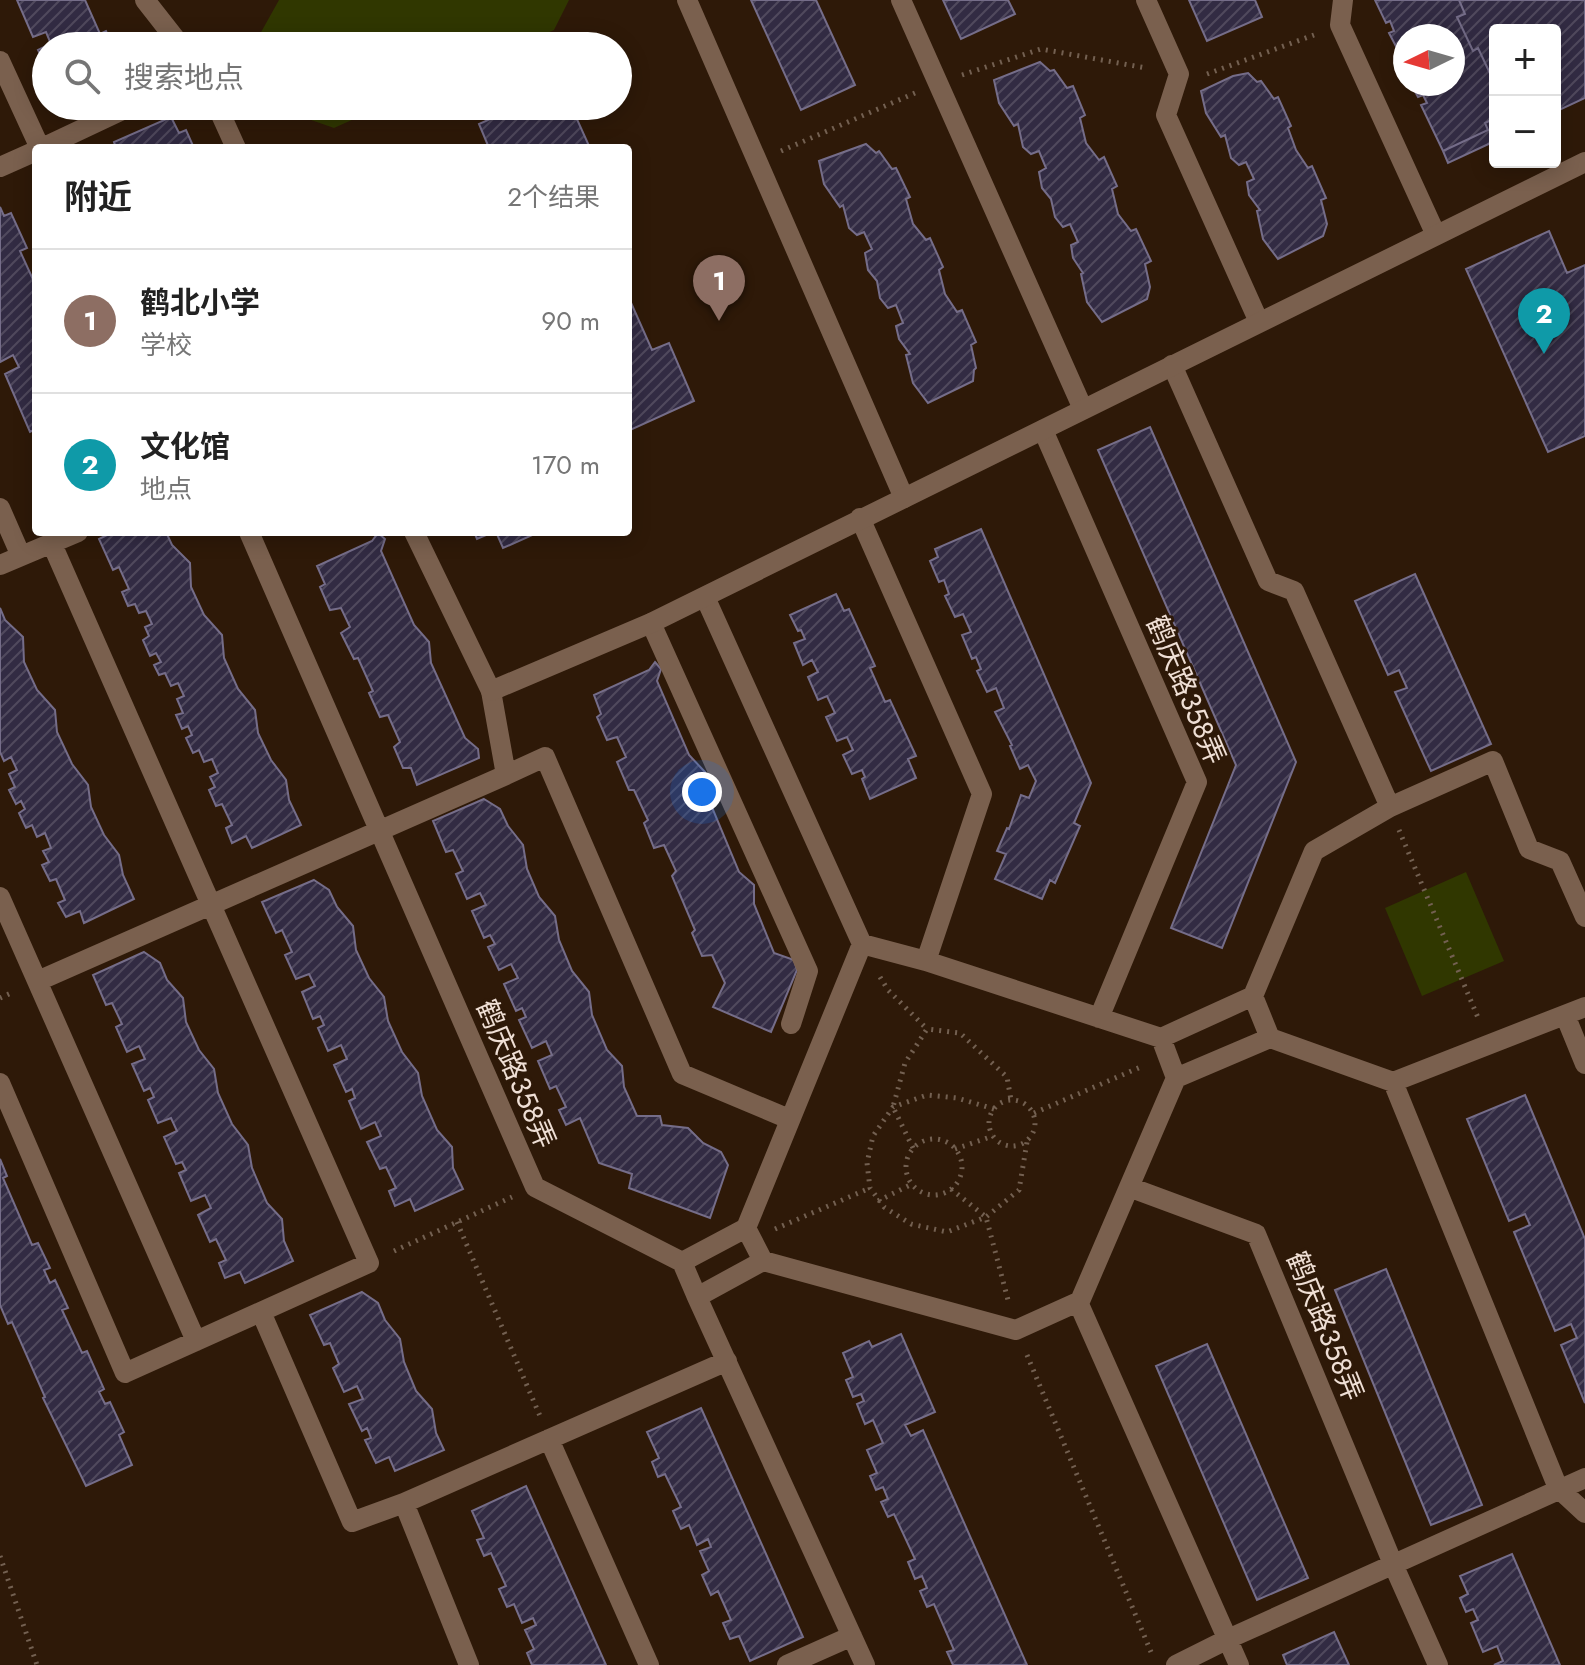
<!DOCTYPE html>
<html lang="zh">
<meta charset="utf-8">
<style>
body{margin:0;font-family:Jost,"Noto Sans SC",sans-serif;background:#f2f2f2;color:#222}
.controls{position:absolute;right:24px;top:24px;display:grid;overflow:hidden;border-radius:8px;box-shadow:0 4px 20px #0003}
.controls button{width:72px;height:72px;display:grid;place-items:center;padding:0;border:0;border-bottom:2px solid #e0e0e0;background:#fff;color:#222;font:40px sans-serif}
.compass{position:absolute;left:1393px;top:24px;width:72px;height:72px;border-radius:50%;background:#fff;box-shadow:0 4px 20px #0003;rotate:265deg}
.you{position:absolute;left:702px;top:792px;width:28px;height:28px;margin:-20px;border:6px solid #fff;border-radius:50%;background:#1a73e8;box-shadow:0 0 0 12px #1a73e833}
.badge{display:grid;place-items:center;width:52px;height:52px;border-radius:50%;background:#7c3aed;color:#fff;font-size:26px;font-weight:700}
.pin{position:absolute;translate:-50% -66px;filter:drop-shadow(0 2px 4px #0008)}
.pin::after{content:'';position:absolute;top:42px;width:28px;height:24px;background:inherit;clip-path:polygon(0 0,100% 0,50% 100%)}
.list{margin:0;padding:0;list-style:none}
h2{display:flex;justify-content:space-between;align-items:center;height:104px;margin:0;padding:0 32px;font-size:34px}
h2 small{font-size:26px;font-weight:400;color:#767676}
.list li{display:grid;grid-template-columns:52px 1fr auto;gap:24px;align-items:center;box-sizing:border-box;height:144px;padding:0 32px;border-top:2px solid #e0e0e0}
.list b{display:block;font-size:30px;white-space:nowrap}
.list p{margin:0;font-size:26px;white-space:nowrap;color:#767676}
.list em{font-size:26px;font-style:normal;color:#767676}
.icon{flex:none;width:44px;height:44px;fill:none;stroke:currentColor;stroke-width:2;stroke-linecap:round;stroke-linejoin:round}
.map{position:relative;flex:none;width:1585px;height:1665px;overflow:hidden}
.search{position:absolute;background:#fff;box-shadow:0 4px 20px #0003;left:32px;top:32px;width:600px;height:88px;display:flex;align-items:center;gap:20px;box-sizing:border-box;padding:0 28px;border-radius:44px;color:#767676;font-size:30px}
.panel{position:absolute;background:#fff;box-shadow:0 4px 20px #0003;left:32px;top:144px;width:600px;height:392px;border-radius:8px}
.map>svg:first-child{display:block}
</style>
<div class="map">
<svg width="1585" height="1665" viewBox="0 0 1585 1665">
<defs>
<pattern id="building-hatch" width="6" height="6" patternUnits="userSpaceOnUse" patternTransform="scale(2)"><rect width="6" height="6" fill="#322b43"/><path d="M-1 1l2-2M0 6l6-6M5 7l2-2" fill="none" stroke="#50495d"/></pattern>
</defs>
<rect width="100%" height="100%" fill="#2e1908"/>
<path fill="#303700" d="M279,0H569L554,30L518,46H261L260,34Z
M286,106H383L334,128L291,113Z
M1466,872L1504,961L1422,996L1385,908Z"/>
<path fill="url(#building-hatch)" stroke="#756d89" stroke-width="2" d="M17,0H85L100,34L106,31L113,46H46L51,44L46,32L33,37Z
M751,0H816L855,85L801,110Z
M943,0H1008L1015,14L961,39Z
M1189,0H1255L1262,17L1207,41Z
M1375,0H1459L1465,14L1457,17L1473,51L1478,48L1495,84L1492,89L1495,96V118L1485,123L1488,130L1443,151L1421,105L1427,103L1423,95L1418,97L1411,84H1453V36H1405V54L1401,56L1389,33L1394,31L1390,21L1386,23Z
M1459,0H1585V98L1555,112V30H1495V84L1478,48L1473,51L1457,17L1465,14Z
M46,46V66L38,50Z
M1040,62L1050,71L1054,70L1067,88L1073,86L1085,115L1080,118L1086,143L1099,160L1104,157L1117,186L1112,189L1118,214L1131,231L1136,229L1151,261L1145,264L1150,287L1147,299L1102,322L1087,302L1081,274L1083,273L1073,258L1071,245L1078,242L1070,224L1063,227L1055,217L1051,199L1042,188L1039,172L1046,168L1039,151L1031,154L1023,147L1018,124L1014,126L999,103L994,80Z
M1248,73L1257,82L1261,81L1274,99L1278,97L1291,126L1288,128L1296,150L1308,168L1312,166L1326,198L1321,200L1327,224L1323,236L1278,259L1263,239L1257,211L1260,210L1249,195L1247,182L1254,179L1246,162L1239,165L1231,158L1225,135L1221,137L1206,113L1201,91L1233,76Z
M519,106H571L590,148H489L479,124Z
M171,117L179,133L186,130L194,148H116L114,142Z
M1495,118V141L1448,163L1443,151L1488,130L1485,123Z
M866,144L876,153L879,151L892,169L896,168L910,197L906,199L913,224L926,240L930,238L943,267L939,270L945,294L957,312L962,310L976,342L971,345L976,368L974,370L973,381L928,403L913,383L906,355L910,354L899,339L896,326L903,323L896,305L888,308L880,298L877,281L868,270L865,253L872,249L864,232L857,235L849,228L843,205L840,207L824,184L819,161Z
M0,207L4,216L11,213L27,248L20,251L36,286V429L30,432L5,374L19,367L13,355L0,362Z
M1549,231L1567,273L1585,265V436L1548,452L1466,269Z
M628,296L652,350L669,343L694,401L628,431Z
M1150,427L1296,762L1222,948L1171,928L1236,765L1098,450Z
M981,529L1091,783L1074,823L1080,826L1055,883L1050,880L1042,899L995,879L1006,854L997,851L1007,828L1009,829L1021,795L1029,798L1036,781L1028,765L1020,769L1010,746L1012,745L995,712L1004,708L996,688L987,692L977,671L981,669L976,657L972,659L962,635L971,632L963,614L955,617L945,596L949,594L944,580L939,582L930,561L938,557L935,549Z
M113,532H166L172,545L190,563L191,587L204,615L222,635L224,658L238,689L255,710L258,733L271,760L286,780L289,800L301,825L252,848L246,836L232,843L226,828L232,825L222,804L216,806L209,790L215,787L210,777L218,773L212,759L204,762L199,750L193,753L186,738L192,735L188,726L182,729L176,715L183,713L177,699L184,696L178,683L171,686L165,673L159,675L154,665L161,662L156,653L150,656L143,640L149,636L145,627L152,624L146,611L139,613L135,604L128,606L122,592L129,589L119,567L113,570L99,539Z
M474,532H493L477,539Z
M496,532H536L537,533L503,548Z
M378,533L385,539L381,551L414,625L429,642L431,663L465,738L478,749L479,758L417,785L411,768H403L394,747L400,742L388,715L380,717L369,693L373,691L358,658L354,659L341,633L350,627L341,608L330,610L320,587L325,584L317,566L372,541Z
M1415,574L1491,744L1431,771L1395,692L1407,688L1399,670L1388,675L1355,601Z
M836,594L844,611L849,609L875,666L870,668L885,702L890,700L916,756L908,759L916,778L870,799L862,779L865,777L862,770L852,774L843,755L853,750L847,737L837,741L826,717L835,713L827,696L818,700L808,677L818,672L812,660L803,665L794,643L805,639L801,630L798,631L790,615Z
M0,608L5,620L23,637L24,662L37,690L55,710L57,732L72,764L88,785L91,807L104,835L119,855L123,875L134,899L84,923L80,911L66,917L58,903L65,900L56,879L50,881L42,865L49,862L43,851L51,848L45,833L37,837L32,825L26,828L19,813L25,809L21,801L16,804L9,790L15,787L9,774L17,770L11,757L4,761L0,752Z
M655,662L661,669L657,681L689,755L705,772L706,793L739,872L754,885V904L774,953L794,960L797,970L771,1032L713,1007L725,983L712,955L702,956L692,933L695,930L672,876L676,871L664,845L654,848L644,823L648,820L634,790H629L617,762L626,757L617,737L607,740L597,717L601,714L594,695L649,670Z
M484,799L500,809L508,826L523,845L527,869L539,897L555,916L559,940L572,971L589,992L592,1015L607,1050L622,1066L624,1087L637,1116H660L662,1125L688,1128L703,1143L721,1152L728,1165L710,1218L629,1188L632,1174L599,1163L580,1118L566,1125L559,1110L566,1107L556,1086L550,1089L538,1061L552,1055L546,1041L532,1048L519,1020L526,1017L522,1008L516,1011L504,984L518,978L511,964L499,970L488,947L495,944L490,935L484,938L472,911L486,905L480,893L467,899L456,874L463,871L453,850L446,852L433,821Z
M314,880L329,890L337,907L353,926L356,950L369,978L384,997L388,1021L402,1052L418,1073L422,1096L437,1130L452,1147L453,1168L463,1189L415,1211L410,1199L395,1206L389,1191L396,1188L386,1167L380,1169L367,1142L381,1136L375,1122L361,1129L349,1101L355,1098L352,1089L346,1092L334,1065L347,1059L341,1045L328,1051L318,1028L324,1025L320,1016L313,1019L302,992L315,986L309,974L296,979L285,955L292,952L282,930L276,933L262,902Z
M144,952L160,963L167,980L183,998L186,1022L199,1050L214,1069L218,1093L232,1124L248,1145L252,1168L267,1203L282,1219L284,1241L293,1261L245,1283L240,1272L225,1278L219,1263L226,1260L216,1239L210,1242L198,1215L211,1208L205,1195L191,1201L179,1173L186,1170L182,1162L176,1164L164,1137L177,1131L171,1118L158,1123L148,1100L154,1097L150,1088L144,1091L132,1064L145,1059L139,1046L127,1052L116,1027L122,1024L112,1003L106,1005L93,975Z
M1525,1095L1585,1239V1403L1561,1345L1577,1338L1571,1324L1555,1331L1514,1232L1530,1225L1525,1214L1509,1221L1467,1119Z
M0,1159L7,1176L3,1178L32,1245L38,1243L50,1268L44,1270L50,1283L55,1280L68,1308L62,1310L82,1353L87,1351L104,1389L99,1392L105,1404L110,1402L124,1432L119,1435L132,1465L86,1486L43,1398L45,1397L12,1322L8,1324L0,1305Z
M1386,1269L1482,1505L1431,1525L1335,1290Z
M362,1292L378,1303L385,1320L400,1339L404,1362L416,1391L432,1409L436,1433L444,1450L395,1471L389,1457L376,1463L365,1440L371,1438L367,1428L362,1431L349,1404L363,1399L357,1386L344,1392L333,1368L339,1364L330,1343L324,1345L310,1315Z
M901,1334L935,1412L905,1425L911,1436L923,1430L1027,1665H953L947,1652L954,1650L934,1604L927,1607L920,1591L927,1588L922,1576L915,1579L908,1562L915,1559L894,1514L888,1517L881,1502L888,1499L883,1487L876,1490L870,1476L877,1473L867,1450L883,1443L873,1420L865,1424L857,1404L864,1401L861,1394L853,1397L846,1380L853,1377L843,1353L869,1341L872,1347Z
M1207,1344L1308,1578L1257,1600L1156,1366Z
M701,1408L803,1637L750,1661L739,1636L730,1639L723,1623L731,1620L718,1591L711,1595L702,1575L709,1571L700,1551L711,1547L708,1539L697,1545L689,1525L681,1529L673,1511L681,1507L665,1474L658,1477L652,1462L659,1458L647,1432Z
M526,1486L606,1665H532L527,1653L534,1649L525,1630L536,1625L533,1618L522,1623L514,1604L507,1607L499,1589L506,1586L491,1553L484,1556L477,1540L484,1538L472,1511Z
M1512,1554L1560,1665H1494L1503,1661L1497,1646L1483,1652L1471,1623L1478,1620L1473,1609L1466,1612L1460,1598L1468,1594L1460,1576Z
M1334,1632L1349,1665H1287L1283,1655Z"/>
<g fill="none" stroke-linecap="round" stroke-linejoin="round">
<path stroke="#736051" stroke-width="5" stroke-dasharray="2 6" stroke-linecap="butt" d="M1207,74L1314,35
M962,75L1041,49L1146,68
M781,151L915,93
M1399,830L1479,1020
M880,977L888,990L927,1029
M0,998L11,993
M989 1123a23 23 0 1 1 46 0a23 23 0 1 1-46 0Z
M994,1109L957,1098L927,1095L893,1107L873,1136L867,1163L870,1188L884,1207L911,1224L947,1232L986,1217L1019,1190L1027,1142
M1034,1113L1143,1066
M906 1167a28 28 0 1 1 56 0a28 28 0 1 1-56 0Z
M913,1148L893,1107L905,1063L927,1029L960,1033L1007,1077L1011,1100
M955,1149L993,1136
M951,1189L986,1217L1008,1300
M878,1201L912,1184
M457,1222L540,1416
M775,1229L870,1188
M394,1251L512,1197
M1027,1355L1151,1652
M0,1556L37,1665"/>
<path stroke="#7a604e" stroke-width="20" d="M687,0L904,498
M901,0L1083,409
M1146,0L1179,74L1166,115L1259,322
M1343,0L1340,25L1436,235
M0,61L40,148
M42,148L131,106
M0,167L36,151
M1172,365L1268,581L1294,591L1390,807L1314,851L1253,996
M1043,430L1197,782L1099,1018
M0,508L21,556
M860,518L982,794L926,961
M249,532L535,1187L682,1262
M0,565L78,532
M705,597L862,944
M651,623L808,971L791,1024
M506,775L545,757L682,1074L789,1119
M1390,807L1493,761L1529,849L1560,861L1585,917
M0,897L196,1341
M862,944L926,961L1161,1038L1176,1078L1080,1301L1016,1330L763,1261L746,1228Z
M38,981L506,775L491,691
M1565,1015L1585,1064
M1161,1038L1253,996L1270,1038L1176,1078
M1270,1038L1393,1082L1585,1007
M1393,1082L1558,1488L1585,1513
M0,1083L125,1373L369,1263L52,544
M1129,1187L1256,1234L1393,1564L1438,1665
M746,1228L682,1262L697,1297L763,1261
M697,1297L865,1665
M1078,1302L1239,1665
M261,1312L352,1522L404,1503L727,1361
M549,1439L649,1665
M404,1503L469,1665
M787,1665L852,1636
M1176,1665L1228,1639L1585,1478"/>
<path stroke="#7a604e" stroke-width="20" d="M145,0L181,46
M217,106L236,148
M414,532L491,691L651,623L1585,162"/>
</g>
<g text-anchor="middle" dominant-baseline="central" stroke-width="6" stroke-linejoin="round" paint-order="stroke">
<g font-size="28" fill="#efdfd5" stroke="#2e1908">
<text transform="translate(1186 690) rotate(67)">鹤庆路358弄</text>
<text transform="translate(516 1074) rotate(67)">鹤庆路358弄</text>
<text transform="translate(1325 1326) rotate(68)">鹤庆路358弄</text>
</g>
</g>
</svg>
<div class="controls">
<button>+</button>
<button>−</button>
</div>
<svg class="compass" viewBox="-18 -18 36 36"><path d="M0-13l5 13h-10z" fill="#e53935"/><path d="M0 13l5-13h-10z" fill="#767676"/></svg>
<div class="you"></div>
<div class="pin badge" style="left:719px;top:321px;background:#8d6e63">1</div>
<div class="pin badge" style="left:1544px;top:354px;background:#0f9aa8">2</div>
<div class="search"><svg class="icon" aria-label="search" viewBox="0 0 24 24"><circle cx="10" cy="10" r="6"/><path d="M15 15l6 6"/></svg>搜索地点</div>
<section class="panel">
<h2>附近<small>2个结果</small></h2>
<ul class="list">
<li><span class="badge" style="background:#8d6e63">1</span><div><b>鹤北小学</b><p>学校</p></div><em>90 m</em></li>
<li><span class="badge" style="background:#0f9aa8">2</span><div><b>文化馆</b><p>地点</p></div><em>170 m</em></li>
</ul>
</section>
</div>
